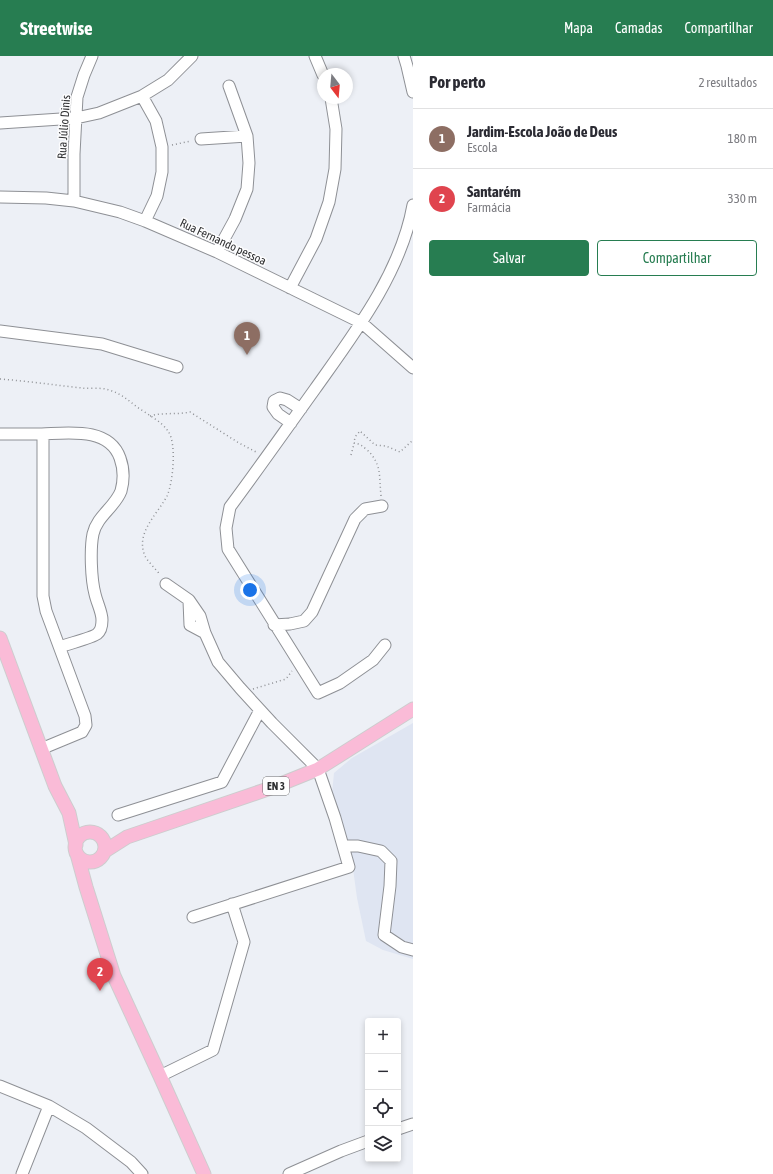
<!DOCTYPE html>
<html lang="pt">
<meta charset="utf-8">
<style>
body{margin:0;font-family:"Asap Condensed",sans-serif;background:#f2f2f3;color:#2b2b33}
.controls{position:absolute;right:12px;bottom:12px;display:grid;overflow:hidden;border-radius:4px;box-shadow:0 2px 6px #0003}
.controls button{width:36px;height:36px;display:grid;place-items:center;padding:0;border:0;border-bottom:1px solid #e1e1e2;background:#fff;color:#2b2b33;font:20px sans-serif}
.compass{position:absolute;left:317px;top:12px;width:36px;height:36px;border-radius:50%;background:#fff;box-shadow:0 2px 6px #0003;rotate:164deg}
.you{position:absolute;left:250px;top:534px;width:14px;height:14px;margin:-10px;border:3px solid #fff;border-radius:50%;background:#1a73e8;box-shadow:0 0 0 6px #1a73e833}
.badge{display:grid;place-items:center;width:26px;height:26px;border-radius:50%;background:#277d51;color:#fff;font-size:13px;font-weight:700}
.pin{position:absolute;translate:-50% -33px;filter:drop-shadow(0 1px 2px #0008)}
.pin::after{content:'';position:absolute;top:21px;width:14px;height:12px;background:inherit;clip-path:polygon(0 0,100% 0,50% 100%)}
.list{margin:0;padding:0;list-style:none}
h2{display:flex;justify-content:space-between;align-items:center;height:52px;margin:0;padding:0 16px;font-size:17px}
h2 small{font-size:13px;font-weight:400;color:#7c7c81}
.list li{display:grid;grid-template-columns:26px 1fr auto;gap:12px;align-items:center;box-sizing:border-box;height:60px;padding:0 16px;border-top:1px solid #e1e1e2}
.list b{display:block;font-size:15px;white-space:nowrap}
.list p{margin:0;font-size:13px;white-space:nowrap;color:#7c7c81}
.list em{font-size:13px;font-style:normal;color:#7c7c81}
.actions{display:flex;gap:8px;padding:12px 16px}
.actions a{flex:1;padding:9px 0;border:1px solid #277d51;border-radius:4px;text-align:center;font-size:14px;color:#277d51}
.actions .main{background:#277d51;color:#fff}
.icon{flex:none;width:22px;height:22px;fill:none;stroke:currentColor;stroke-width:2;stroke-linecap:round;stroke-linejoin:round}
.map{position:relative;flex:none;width:413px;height:1118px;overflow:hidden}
header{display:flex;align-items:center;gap:24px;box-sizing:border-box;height:56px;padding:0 20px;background:#277d51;color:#fff}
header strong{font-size:19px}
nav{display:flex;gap:22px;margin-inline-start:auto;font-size:14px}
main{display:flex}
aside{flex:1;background:#fff}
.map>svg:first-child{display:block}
</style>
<header>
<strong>Streetwise</strong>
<nav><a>Mapa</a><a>Camadas</a><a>Compartilhar</a></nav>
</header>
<main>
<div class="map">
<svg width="413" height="1118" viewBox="0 0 413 1118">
<rect width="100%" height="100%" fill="#edf0f6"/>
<path fill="#dfe5f2" d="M413,667V903L383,894L366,885L357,842L351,798L332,737L334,717L352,702Z"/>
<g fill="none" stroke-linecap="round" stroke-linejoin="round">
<g stroke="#8e9095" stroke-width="13">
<path id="minor" d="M315,0L323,19
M404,0L407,10L413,36
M142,40L156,65L162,91V116L157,140L145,165
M0,67L76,62L99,57L142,40L168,24L192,0
M201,83L247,80
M0,141L46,142L74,145L120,156L145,165L217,196L362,267L413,312
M74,145V98L77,41L84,19L92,0
M217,196L235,163L247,133L249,107L247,80L229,30
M290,232L316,183L329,146L335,113L336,73L331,42
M0,275L102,288L177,311
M291,367L278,358L273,351L274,345L280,342L287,344L301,353
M0,378C14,378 28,378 42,378C69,377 109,371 120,402C124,413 124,424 121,435C115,451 97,460 93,478C90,493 91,523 95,538C97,547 102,556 102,564C102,570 101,575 97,578C92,582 67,588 60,591
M166,528L189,544L200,560L205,577L218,606L240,632L272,667L318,713L335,762L349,811L193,861
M189,545L190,569L205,577
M274,569L290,568L304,565L312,556L355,463L365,453L382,450
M385,589L373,604L340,627L318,637L228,493L226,472L230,451C259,412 287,372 315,333C354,278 401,217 413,149
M41,693L82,676L86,669L85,660L46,555L43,540V378
M118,759L222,726L260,654
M343,790H358L381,795L391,805L390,830L384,879L402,891L413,894
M160,1020L213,994L244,886L232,848
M0,1030L49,1050L86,1072L131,1106L142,1118
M398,1073L413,1068
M22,1118L49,1050
M289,1118L341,1095L368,1085"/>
</g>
<g stroke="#cdcdce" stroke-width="15">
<path id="major" d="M0,582L55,730L69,757L76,789
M75 791a15 15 0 1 1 30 0a15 15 0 1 1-30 0Z
M105,795L127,781L271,732L318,713L413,653
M77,798L86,831L114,920L160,1020L204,1118"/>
</g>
<path stroke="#8f9195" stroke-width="1.5" stroke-dasharray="1 3" stroke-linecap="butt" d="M172,89L191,85
M0,323C27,325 54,329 82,332C90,333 101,331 109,334C120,337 128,344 137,351C147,358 161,365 168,375C177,387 173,427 167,440C157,459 135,477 145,500C148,506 157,514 160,519
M150,360C163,356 177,359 190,356L239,387L258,397
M351,399L354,388
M381,440C379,420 382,407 366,393C361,389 360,388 354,387L355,381L360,375L375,389L386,390L400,396L413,384
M253,633L286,623L292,615"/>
<use href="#minor" stroke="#fff" stroke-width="11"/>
<use href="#major" stroke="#fabbd7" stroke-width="13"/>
</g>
<g text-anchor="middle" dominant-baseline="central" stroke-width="3" stroke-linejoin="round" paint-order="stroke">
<rect fill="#fdfdfe" stroke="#6c6d6e" stroke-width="1" x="263" y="721" width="26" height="18" rx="3"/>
<g font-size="11" font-weight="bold" fill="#2e2f31">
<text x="276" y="730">EN 3</text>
</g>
<g font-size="12" fill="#2e2f31" stroke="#fdfdfe">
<text transform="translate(64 71) rotate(-86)">Rua Júlio Dinis</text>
<text transform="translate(223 186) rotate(25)">Rua Fernando pessoa</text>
</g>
</g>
</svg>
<div class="controls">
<button>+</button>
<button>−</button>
<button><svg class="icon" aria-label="locate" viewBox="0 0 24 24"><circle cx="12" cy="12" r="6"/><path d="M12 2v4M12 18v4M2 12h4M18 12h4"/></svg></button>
<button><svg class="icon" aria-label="layers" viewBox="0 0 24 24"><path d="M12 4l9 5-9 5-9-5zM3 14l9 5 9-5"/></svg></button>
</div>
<svg class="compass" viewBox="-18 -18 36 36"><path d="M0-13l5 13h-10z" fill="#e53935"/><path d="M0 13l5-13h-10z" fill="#7c7c81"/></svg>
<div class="you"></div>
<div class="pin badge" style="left:247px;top:299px;background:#8d6e63">1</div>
<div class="pin badge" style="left:100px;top:935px;background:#e0444e">2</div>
</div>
<aside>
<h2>Por perto<small>2 resultados</small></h2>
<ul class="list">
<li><span class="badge" style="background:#8d6e63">1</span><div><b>Jardim-Escola João de Deus</b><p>Escola</p></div><em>180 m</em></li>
<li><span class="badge" style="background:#e0444e">2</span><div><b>Santarém</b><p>Farmácia</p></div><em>330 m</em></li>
</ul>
<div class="actions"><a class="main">Salvar</a><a>Compartilhar</a></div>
</aside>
</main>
